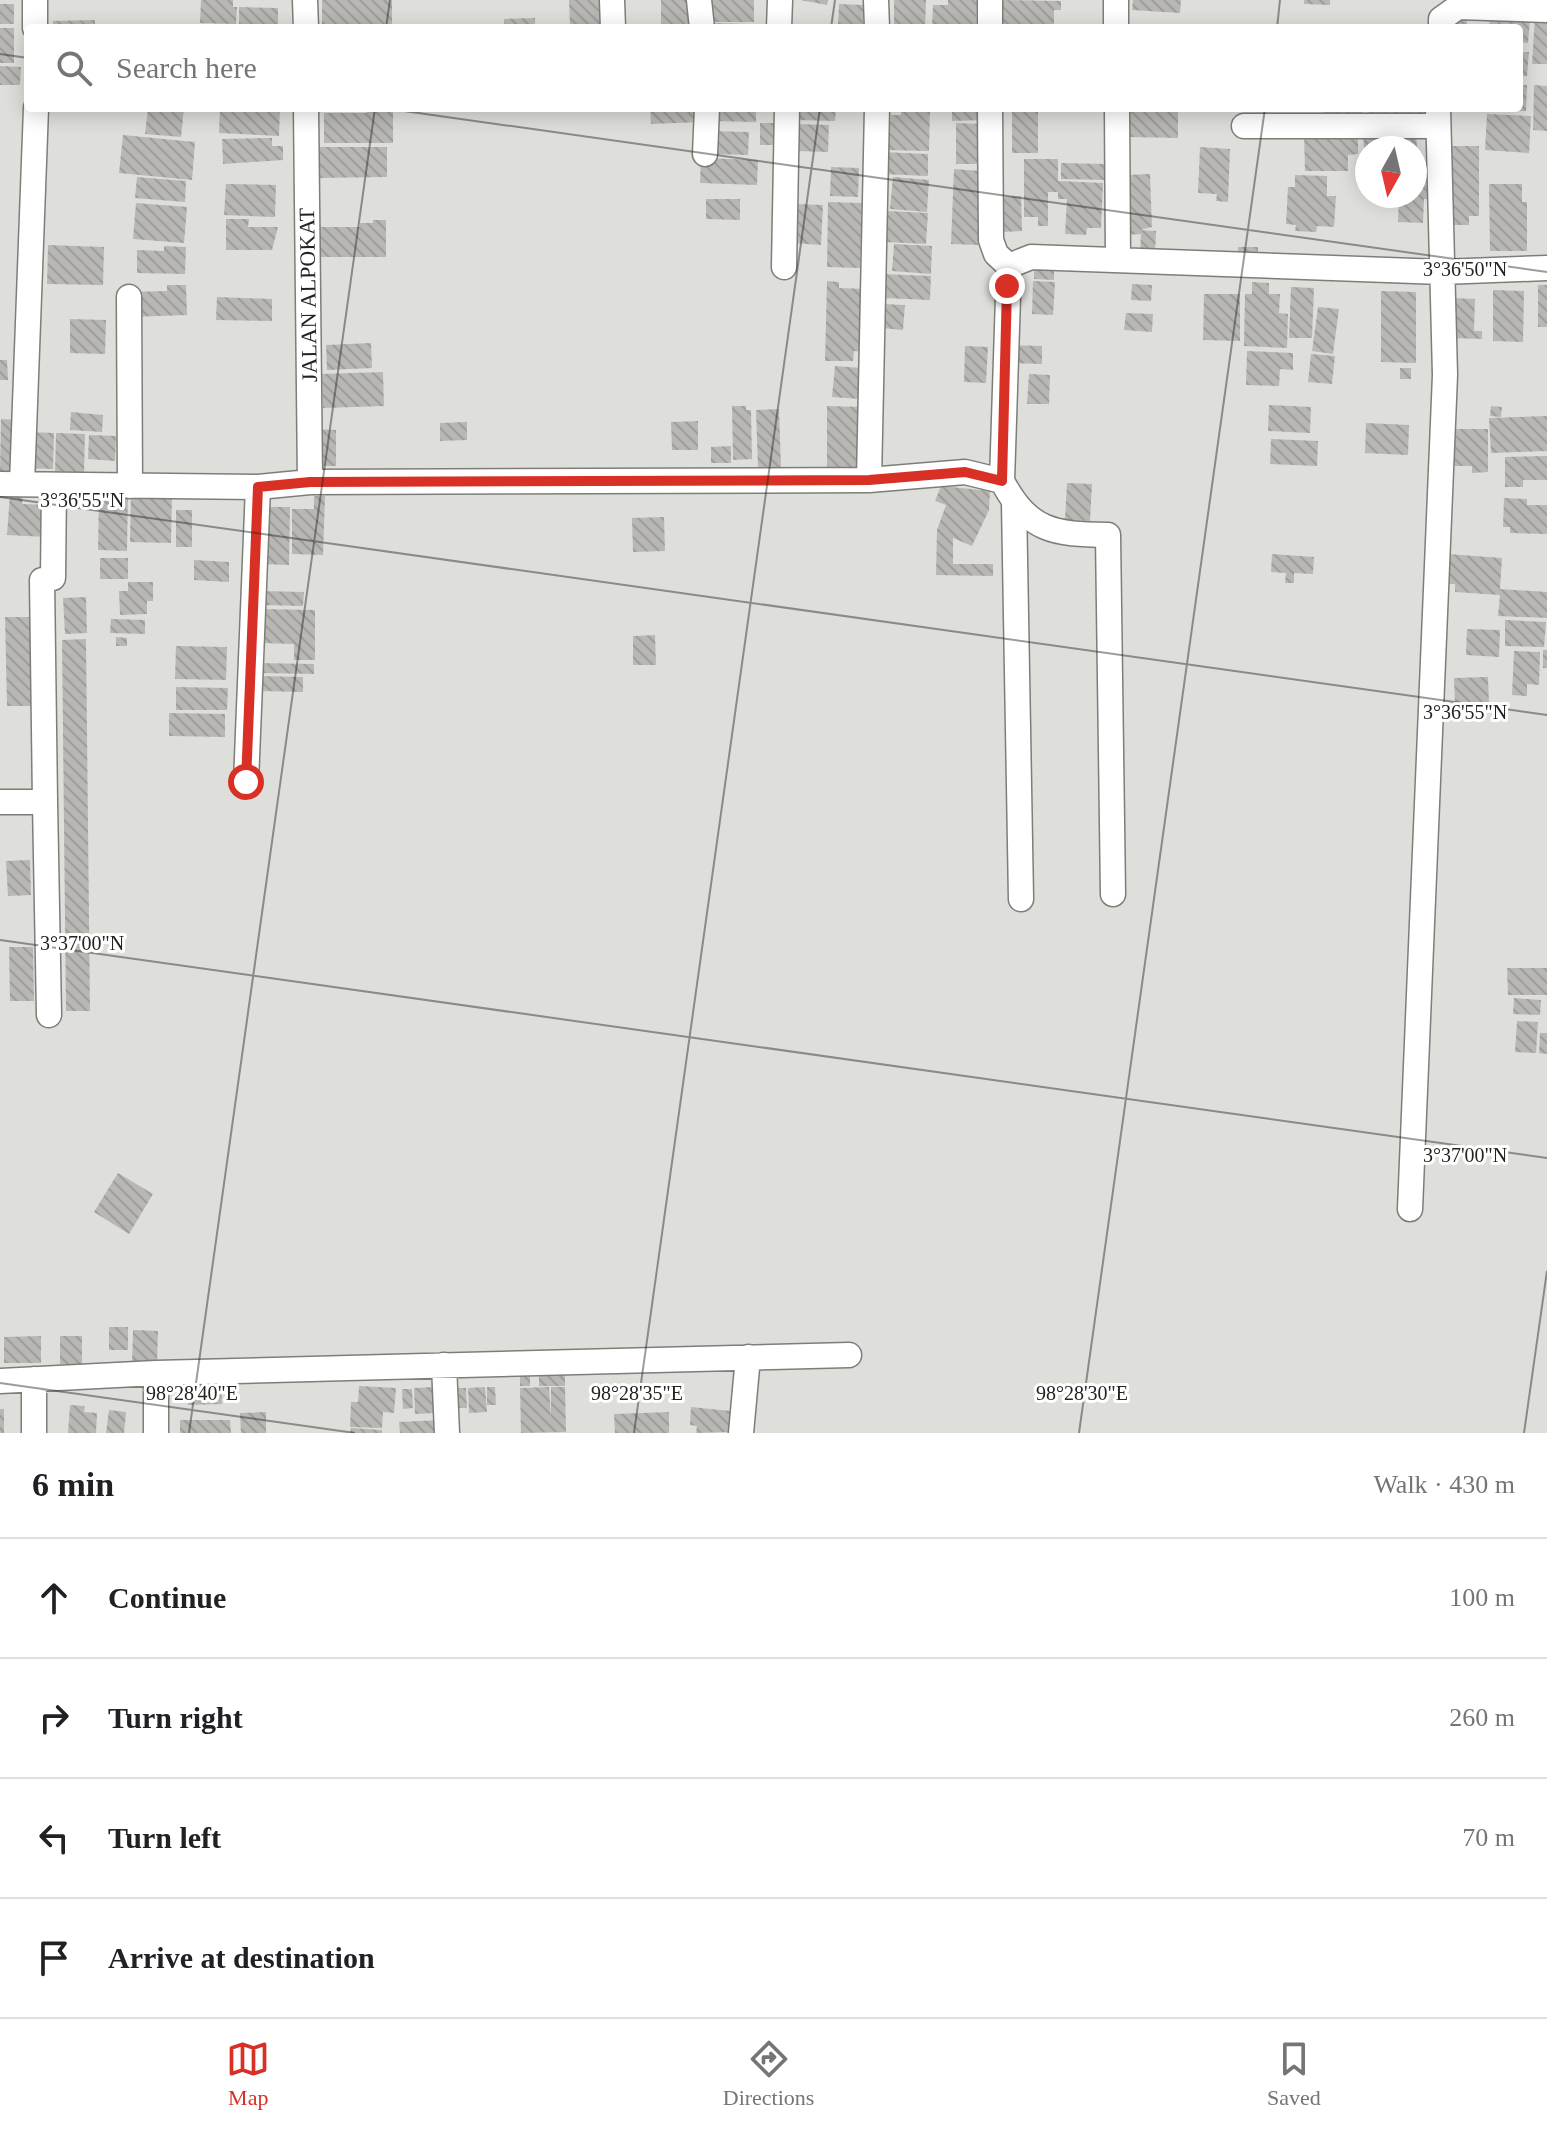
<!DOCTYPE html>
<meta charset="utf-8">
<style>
body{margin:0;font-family:Georgia,serif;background:#f2f2f2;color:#202124}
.compass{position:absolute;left:1355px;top:136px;width:72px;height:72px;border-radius:50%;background:#fff;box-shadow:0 4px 20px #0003;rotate:188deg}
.stop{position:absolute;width:24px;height:24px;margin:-18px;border:6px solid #d93025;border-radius:50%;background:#fff}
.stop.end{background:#d93025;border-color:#fff;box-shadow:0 2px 8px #0008}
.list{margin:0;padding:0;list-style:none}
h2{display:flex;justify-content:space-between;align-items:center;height:104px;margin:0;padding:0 32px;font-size:34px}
h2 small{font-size:26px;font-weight:400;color:#757577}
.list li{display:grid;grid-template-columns:52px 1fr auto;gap:24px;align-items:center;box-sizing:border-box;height:120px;padding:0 32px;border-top:2px solid #e0e0e0}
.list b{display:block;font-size:30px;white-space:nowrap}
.list em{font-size:26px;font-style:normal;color:#757577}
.icon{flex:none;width:44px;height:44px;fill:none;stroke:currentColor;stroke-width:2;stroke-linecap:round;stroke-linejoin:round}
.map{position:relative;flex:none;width:1547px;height:1433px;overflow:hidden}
.search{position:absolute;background:#fff;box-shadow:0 4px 20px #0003;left:24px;right:24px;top:24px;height:88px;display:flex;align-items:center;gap:20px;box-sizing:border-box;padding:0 28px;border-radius:8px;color:#757577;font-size:30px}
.sheet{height:584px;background:#fff}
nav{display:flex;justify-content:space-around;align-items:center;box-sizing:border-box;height:112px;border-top:2px solid #e0e0e0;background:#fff;font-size:22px;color:#757577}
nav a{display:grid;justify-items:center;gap:4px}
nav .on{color:#d93025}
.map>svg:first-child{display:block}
</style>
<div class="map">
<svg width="1547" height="1433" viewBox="0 0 1547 1433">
<defs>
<pattern id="building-back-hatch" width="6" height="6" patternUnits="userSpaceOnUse" patternTransform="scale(2)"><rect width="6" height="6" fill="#b8b7b3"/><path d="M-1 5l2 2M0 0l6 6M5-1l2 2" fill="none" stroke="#9e9d9a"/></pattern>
</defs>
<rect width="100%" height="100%" fill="#dedfdb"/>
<path fill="url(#building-back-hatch)" d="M201,0H233V7H237L236,24L200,23Z
M322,0H392V28H322Z
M569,0H605V25L570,26Z
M661,0H694V27L661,28Z
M707,0H754V22H707Z
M800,0H828L827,5Z
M894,0H926L925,28H894Z
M948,0H977L976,28L932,27L933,5H948Z
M1002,0L1061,1V10H1054V26L1002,25Z
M1133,0H1181L1180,13L1132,10Z
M1304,0H1330V5L1304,4Z
M0,4H14V24H0Z
M839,4L863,5V26H838Z
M239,7L278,8V27L239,26Z
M1535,15L1547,16V64H1532Z
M1490,16L1530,18L1528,43L1519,42V28H1489Z
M1448,17L1467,19V28H1447Z
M535,18V28H504V19Z
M95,20V28H53V21Z
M709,23L748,24V28H709Z
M0,28H14V63H0Z
M1519,52H1529L1527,76H1519Z
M0,66L21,67L20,85H0Z
M1519,85H1527L1526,111H1519Z
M1534,85L1547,86V131L1533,130Z
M148,108H184L181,137L145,134Z
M220,108H280L279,136L219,133Z
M367,108H393V143H324V113H367Z
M650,108H700L701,122L651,124Z
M713,108H756V122L713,121Z
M796,108H836L835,121L796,120Z
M901,108H930L929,151L883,150L884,125H890L891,115H901Z
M952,108H982L983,120L952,121Z
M1012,108H1038V153H1012Z
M1129,108L1178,109V138L1128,137Z
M1325,108H1362L1361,121L1324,119Z
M1368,108H1426L1425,118L1368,117Z
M1487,114L1531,116L1529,153L1485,150Z
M760,123H783V145H760Z
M956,123L981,124V164H956Z
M797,124L829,125L828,152L797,151Z
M711,131L749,132L748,155L711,154Z
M1358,131V154L1348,155V171H1305L1304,132Z
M1416,132L1417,148H1367L1365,159L1363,134Z
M123,135L195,142L192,180L119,173Z
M272,138V146H283V160L223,164L222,139Z
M1442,146H1479V216H1469V225H1450Z
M318,147H387V177L318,178Z
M1200,147L1230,149L1228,202L1216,201L1217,194L1198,193Z
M882,152L928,154V176L881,174Z
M701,158L758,160L757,185L700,183Z
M1024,159H1058V181L1103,183L1101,228H1087L1086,235L1065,234L1067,199H1058V192H1048V226H1038V217H1024Z
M1061,163L1106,164V180L1061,179Z
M831,167L859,168L858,197L830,196Z
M954,169L981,171L978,245L951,244Z
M1150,174L1152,227L1140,230L1156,231L1155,256L1140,255L1141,234L1127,235L1125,175Z
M1295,175L1327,176V196H1336L1334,227L1317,226L1316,232L1295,231L1296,225L1286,224L1288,187H1295Z
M137,177L186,181L185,202L135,198Z
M893,177L929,180L927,212L890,209Z
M1415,180H1427L1426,186H1432V199H1424L1423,223L1398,222L1399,196H1415Z
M226,184L276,185L275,217L224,215Z
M1489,184H1522V202H1527V251H1490Z
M1021,196L1022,231L1002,232L1001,197Z
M706,199H740V220L706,219Z
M828,202L862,203L860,268L827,267Z
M136,203L187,207L184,243L133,239Z
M795,204L823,205L821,245L793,243Z
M887,211L928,213L926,244L885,242Z
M226,219H249L248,227H278L272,250H226Z
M373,220H386V257H319V227H360V223H373Z
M894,244L932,246L931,274L892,271Z
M48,245L104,247L103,285L47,284Z
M164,246L186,247L185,274L137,273V250L164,251Z
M1238,247H1258V256H1238Z
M1034,269H1054V280L1034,279Z
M883,274L931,276L930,300L882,298Z
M827,281L839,282V288L865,289L863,352L854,351L853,361H825Z
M1033,281L1055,282L1053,315L1032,314Z
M1252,282L1269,283V294H1280L1279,313L1288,314L1287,348L1244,346L1245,294H1252Z
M1132,284L1152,285L1151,301L1131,300Z
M167,285H186L187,315L132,317V292L167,291Z
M1538,285H1547V327H1538Z
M1291,287L1314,288L1312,338H1289Z
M1493,290L1524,291L1523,342L1493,341Z
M1381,291L1416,292V363L1381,362Z
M1204,294H1240V341L1203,340Z
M217,297L272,299V321L216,320Z
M1451,298L1475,299L1474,331H1482V339L1450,338Z
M882,304L905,305L903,330L881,328Z
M1318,307L1339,309L1333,354L1312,351Z
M1126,313L1153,314L1152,332L1124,330Z
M70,319L106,320L105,354L70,353Z
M371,343L372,368L327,370L326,345Z
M1012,345L1042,346V364L1012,363Z
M965,346L988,347L986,383L964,382Z
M1247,351L1293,353V370L1280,369L1279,386L1246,385Z
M1311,354L1335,356L1332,384L1308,382Z
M0,360H7L8,380H0Z
M835,366L862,368L860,399L832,397Z
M1400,368H1411V379H1400Z
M383,372L384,406L323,408L322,374Z
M1029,374L1050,375L1049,404H1027Z
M1269,405L1311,407L1310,433L1268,431Z
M732,406H746V410H751L752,459L733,460Z
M827,406L865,407V471L827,470Z
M1491,406L1502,407L1501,417L1490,416Z
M779,409L781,468L758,469L756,410Z
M71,412L103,415L102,432L70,430Z
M1547,416V451L1491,453L1489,418Z
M1,419L17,420L15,472L0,471Z
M698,421V450H672L671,422Z
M467,422V440L440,441V423Z
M1366,423L1409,425L1408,455L1365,453Z
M313,429L336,430V466H312Z
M1451,429H1488V472L1472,473V466H1451Z
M27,432L54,433L53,469L25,468Z
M56,433L85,434L84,474L55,472Z
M89,435L116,436L115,461L88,459Z
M1271,439L1318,441L1317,466L1270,464Z
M731,446V463H711V447Z
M1547,456V480H1523V487H1505V457Z
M1067,483L1092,484L1090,521L1065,520Z
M941,486L990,491L989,510L972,546L953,538V564H993V576L936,575L937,530L946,505L935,501Z
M99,491H128L127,551L98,550Z
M10,493H23L22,504L48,505L47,537L7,535Z
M131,495H172L171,543L130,542Z
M314,496H325L323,555L292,554V509H314Z
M1504,498L1527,499V505H1547V534L1510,533V527H1503Z
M261,507H290L289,565L260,564Z
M176,510H192V547H176Z
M664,517L665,551L633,552L632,518Z
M1272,554L1314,557L1313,574L1294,573V583H1285L1286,573L1271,572Z
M1447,554L1502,558L1500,589L1547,592V618L1498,616L1500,595L1455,592V584H1445Z
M100,558H128V579H100Z
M194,560L229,562V582L194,580Z
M128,582H153V601H147V614L120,615L119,591H128Z
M261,591L304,592L303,606L261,605Z
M86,597L87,633L65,634L63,598Z
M261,609L315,610V660H294V644L260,643Z
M5,617H32L35,706H7Z
M111,619L145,620V634L110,633Z
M1505,620L1546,622L1544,647L1505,646Z
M1467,629L1500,630L1499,657L1466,655Z
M655,635L656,665H633V636Z
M116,637L127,638V646H116Z
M86,639L90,1011H66L62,640Z
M176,646L227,647L226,680L175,679Z
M1543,650H1547V668H1543Z
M1514,651L1540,652L1539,685L1527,684V696L1512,695Z
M256,663L314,664V674L256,673Z
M259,676L303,677V692L259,691Z
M1488,677L1489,704H1455L1454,678Z
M176,687L228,688L227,710H176Z
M169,713L225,714V737L169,736Z
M30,860L31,895L8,896L6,861Z
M9,947H33L34,1001H10Z
M1507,968H1547V995H1508Z
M1514,998L1541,1000L1540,1015L1513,1014Z
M1517,1021L1538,1022L1536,1053L1515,1052Z
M1540,1033H1547V1054L1539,1053Z
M118,1173L153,1194L129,1234L94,1212Z
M109,1327H128V1350H109Z
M133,1330L158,1331L157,1365L132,1364Z
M41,1336V1363H4V1337Z
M60,1336H82V1364H60Z
M565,1375V1386H539V1376Z
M520,1376H530V1386H520Z
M221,1383L222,1404L188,1405L187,1384Z
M359,1386L396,1388L394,1413L383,1412L382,1428L350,1427L351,1402H358Z
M433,1387L434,1413L415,1414L414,1388Z
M485,1387L487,1412L469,1413L468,1388Z
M487,1387H495L496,1405H487Z
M549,1387L551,1418V1387H565L566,1432L521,1433L520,1388Z
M457,1388H466L467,1408H458Z
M402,1389H412L413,1408L403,1409Z
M70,1405L85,1406L84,1412L97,1413L96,1433H68Z
M691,1407L731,1411L729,1432L696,1433L697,1426L690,1425Z
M0,1409H4V1433H0Z
M109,1410L126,1412L124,1433H106Z
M266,1412V1433H241L240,1413Z
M669,1412V1433H615L614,1414Z
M180,1420H230L231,1433H180Z
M440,1420V1433H400L399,1422Z
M351,1428L382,1430V1433H350Z"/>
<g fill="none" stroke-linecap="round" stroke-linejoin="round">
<g stroke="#7d7e7a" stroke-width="27">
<path id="minor" d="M35,0V28
M305,0L306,28
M612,0L613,28
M699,0L702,28
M876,0L877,28
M990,0V28
M1116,0V28
M779,28L780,0
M1441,28V19L1458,7L1547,10
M306,108L310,482
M990,108L991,240L996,254L1009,266
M1117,108L1118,260
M1244,126H1437
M705,154L707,108
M1009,266L1031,257L1442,272L1547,268
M784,267L787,108
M129,297L130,486
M869,480L877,108
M1002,481C1029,532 1054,534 1108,535L1113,894
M0,484L258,487L310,482L869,480L965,472L1002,481L1009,266
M22,484L36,108
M1014,502L1021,899
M246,782L258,487
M0,802H45L42,580L53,578L54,485
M45,802L49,1015
M1410,1209L1445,375L1438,108
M444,1365L447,1433
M156,1373V1433
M0,1381L156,1373L849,1355
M34,1433V1379
M741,1433L748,1357"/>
</g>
<use href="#minor" stroke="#fff" stroke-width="24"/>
</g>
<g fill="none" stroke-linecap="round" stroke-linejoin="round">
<path stroke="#d93025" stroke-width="10" d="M246,782L258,487L310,482L869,480L965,472L1002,481L1007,286"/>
</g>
<path fill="none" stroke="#232322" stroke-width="2" stroke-opacity="0.45" d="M386,28L390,0M831,28L835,0M1277,28L1280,0M0,54L28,58M383,108L1547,272M0,497L1547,715M0,940L1547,1158M0,1383L355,1433M189,1433L375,108M634,1433L820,108M1079,1433L1265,108M1524,1433L1547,1271"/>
<g text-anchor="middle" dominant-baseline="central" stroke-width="6" stroke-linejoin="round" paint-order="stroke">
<g font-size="22" fill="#232322" stroke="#fff">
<text transform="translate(308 295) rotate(-91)">JALAN ALPOKAT</text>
</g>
</g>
<g font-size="20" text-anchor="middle" fill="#232322" stroke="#fff" stroke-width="6" stroke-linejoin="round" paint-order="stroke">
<text x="1465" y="276">3°36'50"N</text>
<text x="82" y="507">3°36'55"N</text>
<text x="1465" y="719">3°36'55"N</text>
<text x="82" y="950">3°37'00"N</text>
<text x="1465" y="1162">3°37'00"N</text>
<text x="192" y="1400">98°28'40"E</text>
<text x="637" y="1400">98°28'35"E</text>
<text x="1082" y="1400">98°28'30"E</text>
</g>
</svg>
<svg class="compass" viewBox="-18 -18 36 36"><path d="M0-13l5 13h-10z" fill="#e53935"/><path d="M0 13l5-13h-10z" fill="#757577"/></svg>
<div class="stop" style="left:246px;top:782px"></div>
<div class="stop end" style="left:1007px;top:286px"></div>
<div class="search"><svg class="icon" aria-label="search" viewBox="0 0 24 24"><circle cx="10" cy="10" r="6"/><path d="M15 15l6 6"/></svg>Search here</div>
</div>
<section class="sheet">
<h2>6 min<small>Walk · 430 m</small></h2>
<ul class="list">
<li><svg class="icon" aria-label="ahead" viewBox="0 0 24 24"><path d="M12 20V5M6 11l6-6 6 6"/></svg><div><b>Continue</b></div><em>100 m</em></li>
<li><svg class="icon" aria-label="right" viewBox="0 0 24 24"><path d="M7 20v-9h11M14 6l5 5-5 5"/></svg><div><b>Turn right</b></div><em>260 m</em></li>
<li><svg class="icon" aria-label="left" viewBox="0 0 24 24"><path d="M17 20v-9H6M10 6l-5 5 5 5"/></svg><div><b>Turn left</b></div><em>70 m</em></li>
<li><svg class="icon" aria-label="arrive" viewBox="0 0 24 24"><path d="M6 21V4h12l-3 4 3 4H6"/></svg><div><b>Arrive at destination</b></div></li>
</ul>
</section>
<nav>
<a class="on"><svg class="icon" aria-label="map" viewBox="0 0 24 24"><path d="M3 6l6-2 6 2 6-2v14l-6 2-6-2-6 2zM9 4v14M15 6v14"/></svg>Map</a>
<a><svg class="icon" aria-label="directions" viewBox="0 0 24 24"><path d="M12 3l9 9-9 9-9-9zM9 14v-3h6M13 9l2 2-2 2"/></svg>Directions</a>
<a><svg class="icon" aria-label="saved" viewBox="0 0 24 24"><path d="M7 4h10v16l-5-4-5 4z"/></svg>Saved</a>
</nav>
